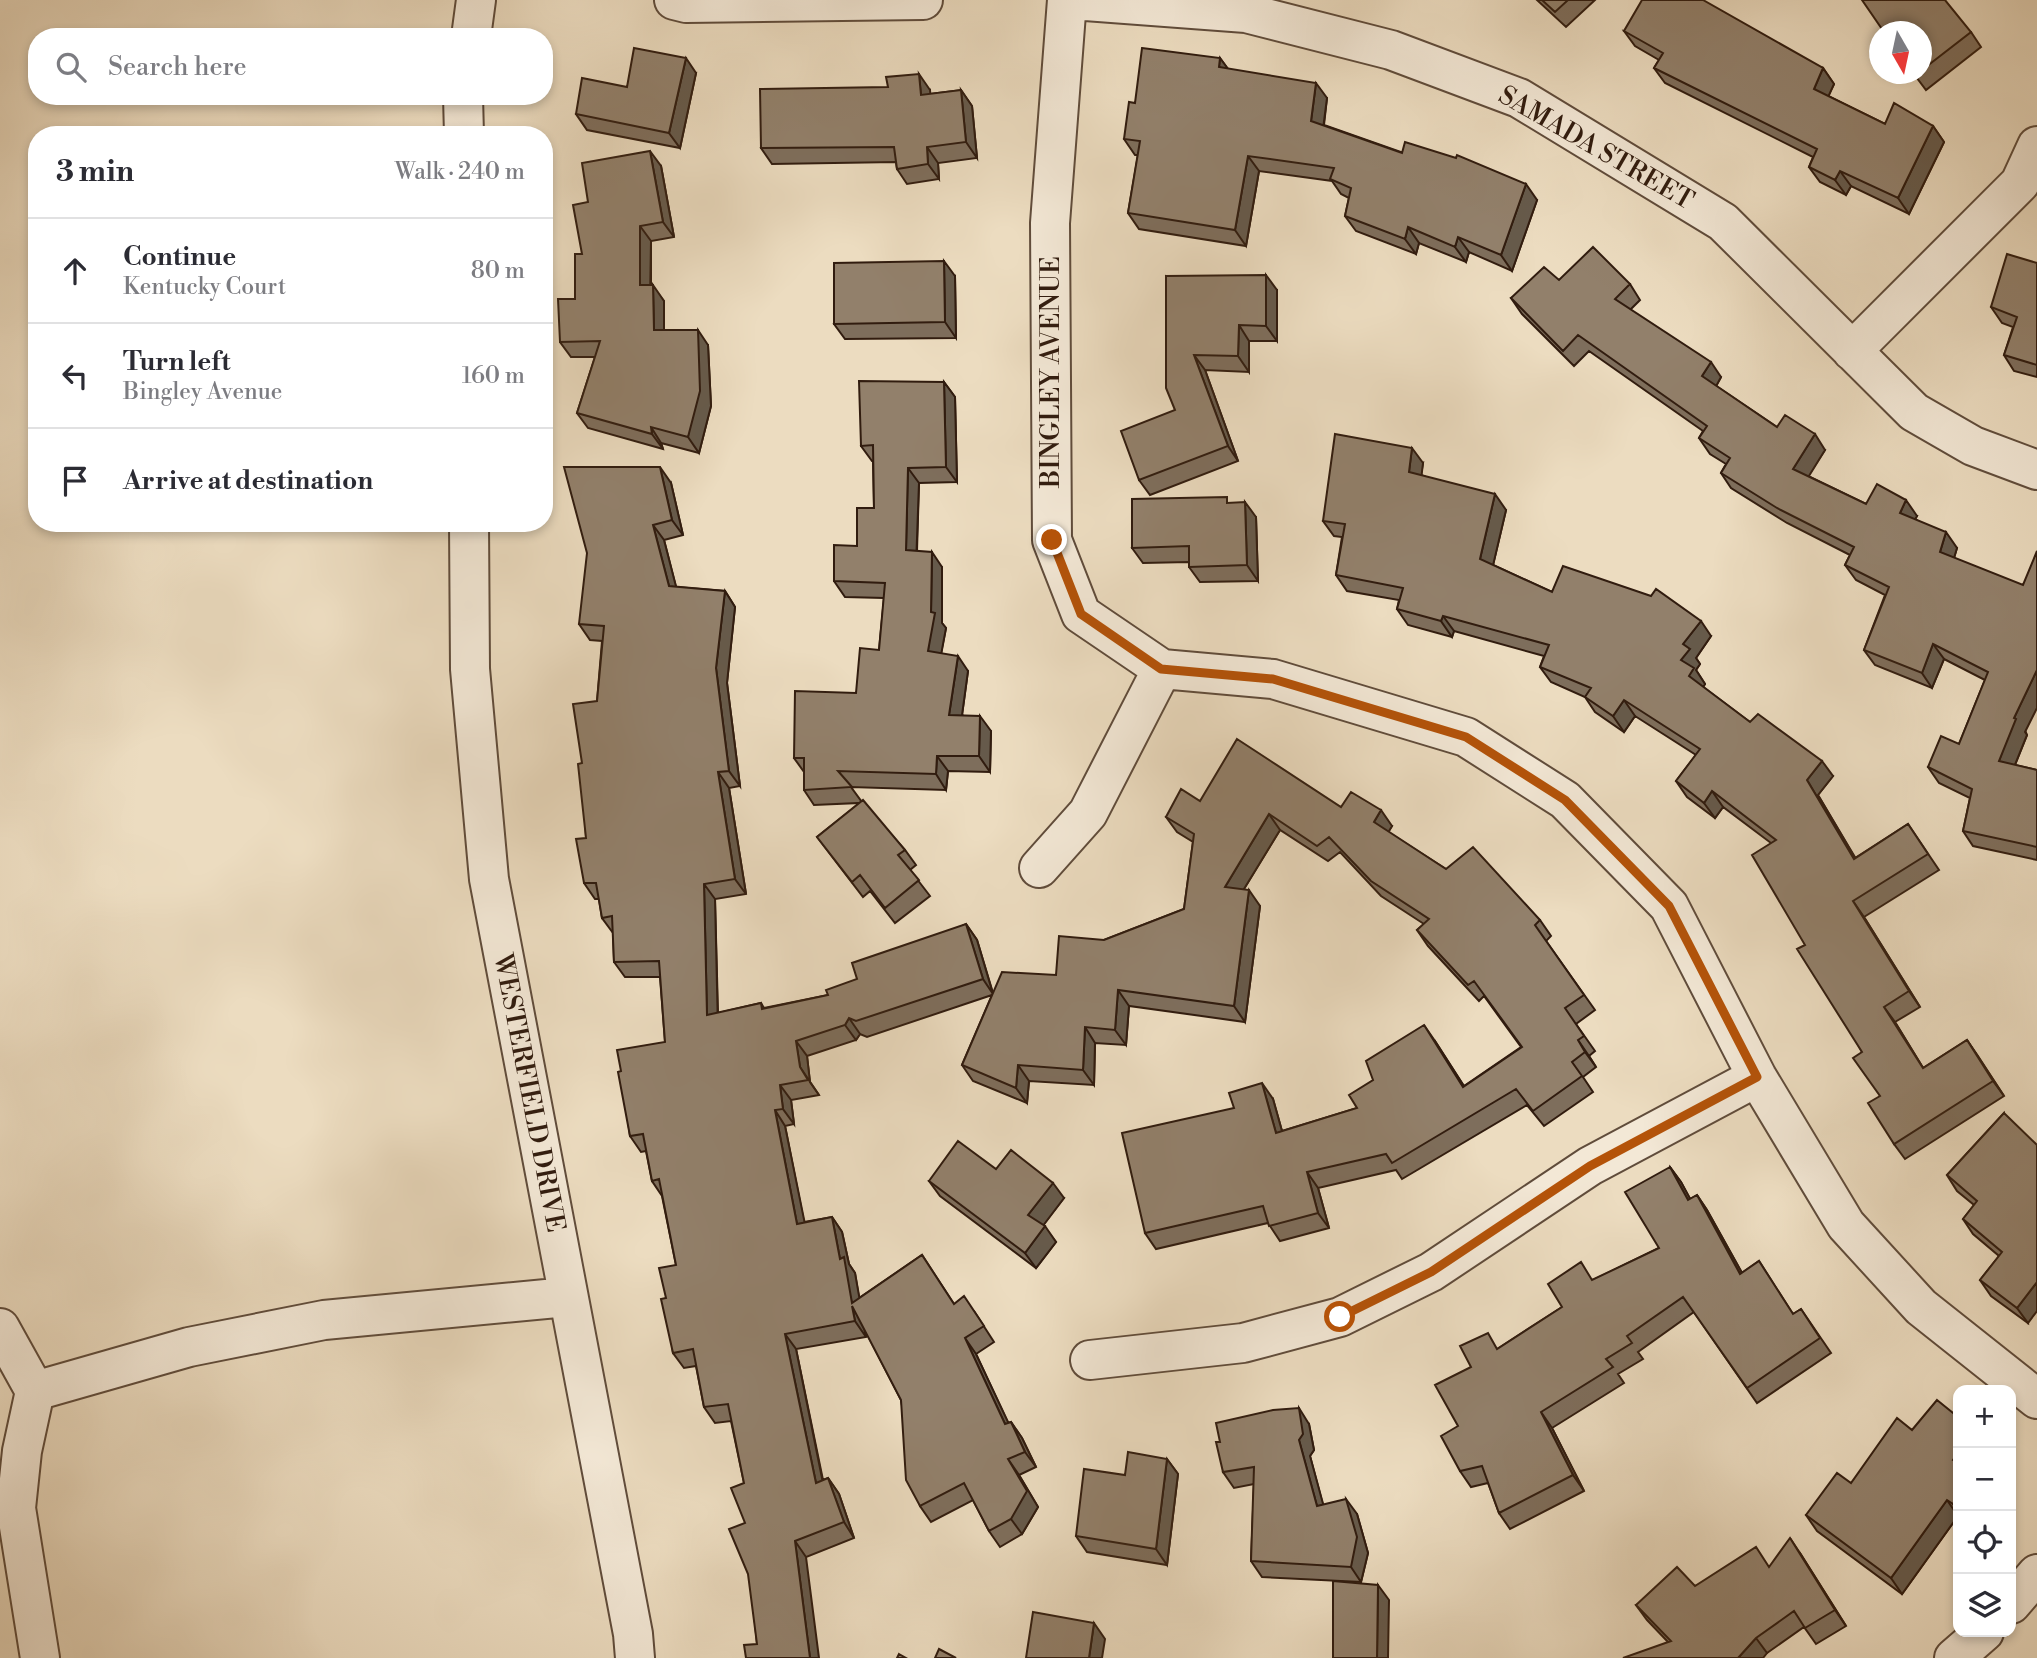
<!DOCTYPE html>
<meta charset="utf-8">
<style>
body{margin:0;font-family:"Libre Bodoni",serif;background:#f2f2f3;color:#2b2b33}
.controls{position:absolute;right:21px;bottom:21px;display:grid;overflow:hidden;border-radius:14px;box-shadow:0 4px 10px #0003}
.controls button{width:63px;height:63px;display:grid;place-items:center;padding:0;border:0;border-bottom:2px solid #e1e1e2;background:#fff;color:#2b2b33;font:35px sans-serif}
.compass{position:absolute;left:1869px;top:21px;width:63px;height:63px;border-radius:50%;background:#fff;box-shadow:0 4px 10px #0003;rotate:171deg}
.stop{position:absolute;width:21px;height:21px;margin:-16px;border:5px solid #b45309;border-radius:50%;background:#fff}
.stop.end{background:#b45309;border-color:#fff;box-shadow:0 2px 7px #0008}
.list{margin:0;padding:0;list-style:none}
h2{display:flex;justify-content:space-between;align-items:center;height:91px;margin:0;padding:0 28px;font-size:30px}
h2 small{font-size:23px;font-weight:400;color:#7c7c81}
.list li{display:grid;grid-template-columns:46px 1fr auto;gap:21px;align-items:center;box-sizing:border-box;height:105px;padding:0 28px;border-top:2px solid #e1e1e2}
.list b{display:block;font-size:26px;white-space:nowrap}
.list p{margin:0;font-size:23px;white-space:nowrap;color:#7c7c81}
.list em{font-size:23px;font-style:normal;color:#7c7c81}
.icon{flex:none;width:38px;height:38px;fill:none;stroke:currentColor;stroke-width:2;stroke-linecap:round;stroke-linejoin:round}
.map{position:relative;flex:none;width:2037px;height:1658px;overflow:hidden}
.search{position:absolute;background:#fff;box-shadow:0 4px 10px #0003;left:28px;top:28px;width:525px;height:77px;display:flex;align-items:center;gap:18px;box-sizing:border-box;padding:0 24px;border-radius:28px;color:#7c7c81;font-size:26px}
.panel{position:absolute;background:#fff;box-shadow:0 4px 10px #0003;left:28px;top:126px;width:525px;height:406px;border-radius:28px}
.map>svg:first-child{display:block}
</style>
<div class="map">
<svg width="2037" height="1658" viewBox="0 0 2037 1658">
<rect width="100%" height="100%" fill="#ecdcc0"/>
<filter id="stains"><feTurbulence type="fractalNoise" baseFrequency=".00286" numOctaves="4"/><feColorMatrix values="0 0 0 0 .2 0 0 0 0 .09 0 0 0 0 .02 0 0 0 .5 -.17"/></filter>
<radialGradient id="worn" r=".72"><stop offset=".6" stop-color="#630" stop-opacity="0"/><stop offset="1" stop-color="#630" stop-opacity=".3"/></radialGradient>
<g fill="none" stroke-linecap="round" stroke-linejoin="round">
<g stroke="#604c3b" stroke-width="42">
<path id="minor" d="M674,0L686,3L923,0
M1067,0L1050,223L1052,540L1081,614L1162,669L1273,679L1466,737L1565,800L1669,906L1757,1077L1846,1225L1921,1307L2037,1399
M1072,0L1246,13L1391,50L1519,98L1723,222L1914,412L1973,446L2037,470
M471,37L476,0
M463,96L464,135
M1852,351L2020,183L2037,146
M469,523L470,669L489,879L633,1634L635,1658
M1039,868L1088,813L1162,669
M0,1328L35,1391
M1090,1360L1243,1343L1340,1317L1431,1272L1590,1166L1757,1077
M35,1391L189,1347L324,1320L567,1297
M35,1391L22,1451L16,1508L40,1658
M2011,1604L2037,1574
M1954,1658L1984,1632"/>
</g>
<use href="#minor" stroke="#f3e8d6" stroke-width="38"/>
</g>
<path fill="#7e6e5c" stroke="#311c0f" stroke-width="2" d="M1537,0H1595L1566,27Z
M1624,31L1823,68L1834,84L1828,96L1885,124L1933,126L1944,142L1909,214L1851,186L1846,195L1820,182L1809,167L1813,157L1665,83L1654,68L1659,60L1635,46Z
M1922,32H1971L1981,47L1926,90L1914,74H1922Z
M1220,58L1228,69L1327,98L1324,125L1537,200L1512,271L1469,252L1466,262L1419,243L1416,254L1356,231L1345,216L1349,198L1341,194L1332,181L1259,171L1246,246L1139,229L1128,213L1138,155H1135L1124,139Z
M696,73L680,148L587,130L576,114L627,87Z
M930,90V94L961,90L972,106L977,158L938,163L939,179L907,184L897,169L896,162L772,164L761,148Z
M661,166L674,237L651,241V285L664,301V330L708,345L711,406L699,453L661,443L663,449L588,428L577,413L595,357H571L560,342L575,299L582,254L588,202Z
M2037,263V377L2014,371L2004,355L2013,327L2002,323L1991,307Z
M955,276L956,338L845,339L834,324Z
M1166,276L1277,290V341H1249V372L1205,370L1238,461L1150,495L1139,480L1175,410Z
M1559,280L1630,284L1640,300L1630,310L1721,377L1716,386L1777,427L1825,450L1808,476L1866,504L1917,516L1915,519L1957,548L1954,558L2027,735L2015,765L2037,770V860L1973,846L1963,831L1970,798L1939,783L1928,767L1959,744L1985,680L1944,659L1932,688L1875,665L1864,650L1885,595L1856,580L1845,565L1850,555L1787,523L1731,488L1721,473L1726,464L1710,454L1699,438L1703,431L1589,351L1574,366L1522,314L1511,298Z
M944,382L955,397L957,482L919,483L917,551L942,567V623L946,628L941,653L968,671L962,715L991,731L990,772L948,771L946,790L851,787L862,802L905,850L916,865L910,870L930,896L895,923L870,891L863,897L817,837L860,803L814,805L804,790V772L794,758L856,693L879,650L884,598L845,597L834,581L857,546L874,508L873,461H872L861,446Z
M1423,463L1421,475L1506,510L1493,565L1552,592L1711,636L1696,658L1700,664L1696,670L1705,684L1703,687L1750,722L1833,776L1818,795L1855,858L1908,824L1939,870L1864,917L1920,1007L1895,1022L1923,1068L1967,1040L2004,1096L1905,1159L1894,1144L1880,1096L1862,1052L1805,945L1771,843L1723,807L1715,818L1687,797L1676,781L1696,755L1635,716L1624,732L1595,712L1585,697L1551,682L1540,667L1544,656L1454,631L1452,637L1408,625L1397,609L1399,600L1347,591L1336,575L1342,537L1334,536L1323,521Z
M671,483L683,535L664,540L676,587L725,591L735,607L727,683L740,786L729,788L746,894L715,899L718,1013L761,1003L764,1008L828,995L966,924L977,940L993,993L1056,975L1104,940L1184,909L1193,842L1177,832L1166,817L1200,801L1341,807L1392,826L1388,832L1446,869L1540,920L1551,936L1546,941L1595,1010L1576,1024L1595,1051L1589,1056L1596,1067L1583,1077L1593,1092L1544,1126L1527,1105L1402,1179L1396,1170L1318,1188L1329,1228L1280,1241L1268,1223L1156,1249L1145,1233L1273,1099L1282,1131L1357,1108L1435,1041L1464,1086L1521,1047L1484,996L1479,1001L1428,946L1417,930L1424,924L1381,896L1340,852L1328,861L1280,830L1244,889L1260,906L1245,1022L1129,1006L1126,1045L1095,1043L1094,1085L1029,1081L1027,1103L973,1081L962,1065L992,995L867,1037L860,1034L856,1040L807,1056L810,1082L819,1095L791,1100L794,1124L785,1126L804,1222L832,1217L842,1232L849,1264L855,1273L859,1298L922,1255L954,1304L974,1311L994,1342L976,1354L1008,1423L1011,1422L1022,1438L1036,1467L1019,1475L1038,1507L1022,1534L1000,1547L989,1531L973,1500L931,1522L920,1506L901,1400L865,1330L866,1337L796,1349L823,1480L828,1478L839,1494L854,1538L806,1557L757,1644L745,1523L744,1483L731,1421L715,1423L704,1407L696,1366L684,1368L673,1353L666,1298L676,1265L662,1196L652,1181L646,1151L641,1152L630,1136L621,1071L665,1042L660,977H625L614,962L613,933L602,918L599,899H595L584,883L586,838L582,763L597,701L602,641L590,640L579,624Z
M1231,503L1256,517L1258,581L1200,582L1189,567V562L1143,563L1132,548Z
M2004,1113L2028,1323L1991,1296L1980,1280L1999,1256L1973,1234L1963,1219L1974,1205L1957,1191L1947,1175Z
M1670,1167L1681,1182L1690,1199L1697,1195L1707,1210L1742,1273L1759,1261L1793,1314L1801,1309L1831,1353L1757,1403L1694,1312L1638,1352L1643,1359L1618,1374L1624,1383L1552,1428L1584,1491L1510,1529L1499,1513L1488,1483L1471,1487L1460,1471L1458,1426L1499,1348L1562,1307L1593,1280L1659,1248Z
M996,1169L1064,1198L1043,1225L1056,1242L1036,1268L940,1196L929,1181Z
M1958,1417V1516L1902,1594L1817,1531L1806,1515L1851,1483L1912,1430Z
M1309,1424L1314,1450L1310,1456L1323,1505L1357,1514L1368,1553L1361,1582L1262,1577L1251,1561L1254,1484L1234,1488L1223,1472Z
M1167,1459L1178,1474L1167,1565L1087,1552L1076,1536L1125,1475Z
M1800,1553L1846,1626L1816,1644L1804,1627L1767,1653L1668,1642L1647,1620L1636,1605L1695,1586L1769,1567Z"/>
<path fill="#665a4b" stroke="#311c0f" stroke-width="2" d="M686,58L696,73L680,148L669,133Z
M1220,58L1231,73L1219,67Z
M1823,68L1834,84L1825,104L1814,89Z
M919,74L930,90L932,111L921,95Z
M1316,83L1327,98L1322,137L1311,121Z
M961,90L972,106L977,158L966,142Z
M1933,126L1944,142L1909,214L1898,198Z
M927,147L938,163L939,179L928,164Z
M650,151L661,166L674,237L663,222Z
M1248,156L1259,171L1246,246L1235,230Z
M1840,171L1851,186L1846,195L1835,180Z
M1526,184L1537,200L1512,271L1501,255Z
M640,226L651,241L650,301L640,285Z
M1408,227L1419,243L1416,254L1405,239Z
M1458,237L1469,252L1466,262L1455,247Z
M944,261L955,276L956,338L945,322Z
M1266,275L1277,290V341L1266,326Z
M653,285L664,301V345L654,330Z
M1239,325L1249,341V372L1238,356Z
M698,330L708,345L711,406L699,453L688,437Z
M1194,355L1205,370L1238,461L1228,446Z
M1711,362L1721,377L1713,392L1702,376Z
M944,382L955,397L957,482L946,467Z
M651,427L661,443L663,449L652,434Z
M1815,434L1825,450L1804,484L1793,469Z
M1412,448L1423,463L1420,488L1409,472Z
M660,467L671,483L683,535L672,520Z
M908,468L919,483L916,566L906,550Z
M1495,494L1506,510L1491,574L1480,559Z
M1906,500L1917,516L1910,528L1900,513Z
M1245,502L1256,517L1258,581L1247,565Z
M653,525L664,540L680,602L669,586Z
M1946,532L1957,548L1951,568L1940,552Z
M932,552L942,567V623L946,628L939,666L928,651L931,612Z
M725,591L735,607L727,683L740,786L729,771L716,668Z
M1443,616L1454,631L1452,637L1441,621Z
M1701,621L1711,636L1696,658L1700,664L1696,670L1705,684L1700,692L1689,676L1681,660L1683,644Z
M1933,644L1944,659L1932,688L1922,673Z
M958,656L968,671L960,730L949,715Z
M2037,670V708L2025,732L2027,735L2010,777L1999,761L2014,718Z
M1624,700L1635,716L1624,732L1613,716Z
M980,716L991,731L990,772L979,756Z
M937,756L948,771L946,790L936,774Z
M1822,761L1833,776L1818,795L1865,874L1854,859L1807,780Z
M718,772L729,788L746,894L735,879Z
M1712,791L1723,807L1715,818L1704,803Z
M1381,810L1392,826L1385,838L1374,822Z
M1269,814L1280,830L1236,902L1225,887Z
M704,884L715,899L718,1030L707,1015Z
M1249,890L1260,906L1245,1022L1234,1006Z
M1853,901L1864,917L1920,1007L1909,991Z
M966,924L977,940L993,994L983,979Z
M1118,990L1129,1006L1126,1045L1115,1030Z
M1884,1007L1895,1022L1933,1084L1923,1068Z
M849,1018L860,1034L856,1040L845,1025Z
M1424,1025L1435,1041L1474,1102L1463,1087Z
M1085,1027L1095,1043L1094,1085L1083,1070Z
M1578,1040L1589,1056L1596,1067L1585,1052Z
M1967,1040L1978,1056L2004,1096L1993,1081Z
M796,1041L807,1056L810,1082L819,1095L800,1067Z
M1018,1065L1029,1081L1027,1103L1016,1088Z
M1262,1083L1273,1099L1287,1149L1276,1133Z
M780,1085L791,1100L794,1124L783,1109Z
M775,1110L785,1126L808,1239L797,1224Z
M1670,1167L1681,1182L1699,1215L1688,1200Z
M1307,1172L1318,1188L1329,1228L1318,1213Z
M1053,1183L1064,1198L1039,1231L1028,1215Z
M1697,1195L1707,1210L1751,1289L1740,1274Z
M832,1217L842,1232L849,1264L855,1273L863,1318L852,1303L840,1259Z
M1045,1226L1056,1242L1036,1268L1025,1253Z
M2037,1282V1311L2028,1323L2017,1308Z
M852,1306L863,1322L866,1337L855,1321Z
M785,1334L796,1349L826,1498L816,1483Z
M965,1338L976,1354L1016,1439L1005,1424Z
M1299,1408L1309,1424L1314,1450L1310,1456L1328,1522L1317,1506L1299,1440Z
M1541,1412L1552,1428L1584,1491L1573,1475Z
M1011,1422L1022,1438L1036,1467L1025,1452Z
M1958,1453V1466L1953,1460Z
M1008,1459L1019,1475L1038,1507L1022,1534L1011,1519Z
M1167,1459L1178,1474L1167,1565L1156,1549Z
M828,1478L839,1494L854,1538L844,1522Z
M1958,1497V1512L1953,1504Z
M1346,1499L1357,1514L1368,1553L1361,1582L1351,1567Z
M1947,1500L1958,1516L1902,1594L1891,1578Z
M1790,1538L1800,1553L1846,1626L1835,1610Z
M795,1541L806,1557L819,1658H810Z
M1378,1585L1389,1600L1388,1658H1377Z
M1094,1623L1105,1639L1102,1658H1089Z
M1756,1638L1767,1653L1763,1658H1738Z"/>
<path fill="#92806b" stroke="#311c0f" stroke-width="2" d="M1542,0H1568L1555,12Z
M1642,0H1703L1823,68L1814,89L1885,124L1894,103L1933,126L1898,198L1840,171L1835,180L1809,167L1817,149L1654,68L1663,53L1624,31Z
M1862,0H1945L1971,32L1922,70V32H1884Z
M634,48L686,58L669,133L576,114L582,78L627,87Z
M1142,48L1220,58L1219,67L1316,83L1311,121L1402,153L1405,142L1456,158L1457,155L1526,184L1501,255L1458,237L1455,247L1408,227L1405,239L1345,216L1351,188L1330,179L1334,168L1248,156L1235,230L1128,213L1140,141L1124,139L1129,102L1135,103Z
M919,74L921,95L961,90L966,142L927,147L928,164L897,169L894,147L761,148L760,89L888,87L886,77Z
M650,151L663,222L640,226V285H653L654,330H698L700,391L688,437L651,427L652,434L577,413L600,341L560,342L558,299H575V254H582L573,205L588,202L582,163Z
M1593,247L1630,284L1615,299L1711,362L1702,376L1777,427L1785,415L1815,434L1793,469L1866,504L1877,484L1906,500L1900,513L1946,532L1940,552L2023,585L2037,551V670L2014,718L2016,719L1999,761L2037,770V847L1963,831L1972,789L1928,767L1941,736L1959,744L1988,672L1933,644L1922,673L1864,650L1889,587L1845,565L1854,547L1777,508L1721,473L1730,458L1699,438L1707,426L1578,335L1563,351L1511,298L1544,267L1559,280Z
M2007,254L2037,263V365L2004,355L2017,317L1991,307Z
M944,261L945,322L834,324V263Z
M1266,275V326L1239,325L1238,356L1194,355L1228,446L1139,480L1121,431L1175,410L1166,388V276Z
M859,381L944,382L946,467L908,468L906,550L932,552L931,612L935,613L928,651L958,656L949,715L980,716L979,756H937L936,774L838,771L852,787L804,790V758H794L795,691L856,693L860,648L879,650L885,583L834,581V545L857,546V508H874L873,445L861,446Z
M1335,434L1412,448L1409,472L1495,494L1480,559L1552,592L1563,566L1651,596L1656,589L1701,621L1683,644L1690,649L1681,660L1694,668L1689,676L1750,722L1758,714L1822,761L1807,780L1854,859L1908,824L1928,854L1853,901L1909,991L1884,1007L1923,1068L1967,1040L1993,1081L1894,1144L1868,1103L1880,1096L1853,1058L1862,1052L1797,949L1805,945L1752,855L1776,840L1712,791L1704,803L1676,781L1700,749L1624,700L1613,716L1585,697L1591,688L1540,667L1549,645L1443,616L1441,621L1397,609L1403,588L1336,575L1345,524L1323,521Z
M564,467H660L672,520L653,525L669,586L725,591L716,668L729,771L718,772L735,879L704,884L707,1015L761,1003L762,1009L828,995L826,990L857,979L852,963L966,924L983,979L856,1021L849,1018L845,1025L796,1041L800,1067L808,1080L780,1085L783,1109L775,1110L797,1224L832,1217L840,1259L844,1257L852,1303L922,1255L954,1304L964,1296L984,1326L965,1338L1005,1424L1011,1422L1025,1452L1008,1459L1027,1491L1011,1519L989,1531L964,1483L920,1506L906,1480L901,1400L852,1306L855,1321L785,1334L816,1483L828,1478L844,1522L795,1541L810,1658H746L744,1645L757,1644L748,1574L729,1529L745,1523L731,1488L744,1483L728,1404L704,1407L693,1349L673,1353L661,1299L666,1298L659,1268L676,1265L659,1179L652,1181L643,1134L630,1136L618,1072L621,1071L617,1050L665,1042L659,961L614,962L612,916L602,918L596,883H584L576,839L586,838L578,764L582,763L573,704L597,701L604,626L579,624L587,553Z
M1227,497V503L1245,502L1247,565L1189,567V546L1132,548V499Z
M1237,739L1341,807L1351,792L1381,810L1374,822L1446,869L1473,847L1540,920L1535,925L1584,995L1565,1008L1584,1036L1578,1040L1585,1052L1572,1062L1582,1076L1533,1111L1516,1089L1392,1163L1386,1154L1307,1172L1318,1213L1269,1226L1263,1206L1145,1233L1122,1133L1234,1108L1229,1093L1262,1083L1276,1133L1357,1108L1349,1095L1373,1080L1366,1061L1424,1025L1463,1087L1522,1047L1474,981L1468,985L1417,930L1429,919L1371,881L1329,837L1317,846L1269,814L1225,887L1249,890L1234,1006L1118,990L1115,1030L1085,1027L1083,1070L1018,1065L1016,1088L962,1065L1002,972L1056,975L1059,936L1104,940L1184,909L1194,834L1166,817L1181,789L1200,801Z
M863,800L905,850L898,855L919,880L885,908L860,875L852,882L817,837Z
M2004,1113L2037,1145V1282L2017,1308L1980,1280L2002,1252L1963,1219L1977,1201L1947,1175Z
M958,1141L996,1169L1011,1150L1053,1183L1028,1215L1045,1226L1025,1253L929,1181Z
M1670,1167L1688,1200L1697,1195L1740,1274L1759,1261L1793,1314L1801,1309L1820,1338L1747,1388L1683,1297L1627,1336L1632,1343L1606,1359L1613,1367L1541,1412L1573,1475L1499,1513L1482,1466L1460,1471L1441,1436L1458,1426L1435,1385L1471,1367L1460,1346L1488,1333L1497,1349L1562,1307L1548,1284L1581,1262L1592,1280L1659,1248L1625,1192Z
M1937,1400L1958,1417V1453L1953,1460L1958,1463V1497L1953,1504L1947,1500L1891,1578L1806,1515L1837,1473L1851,1483L1897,1418L1912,1430Z
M1299,1408L1303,1434L1299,1440L1317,1506L1346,1499L1357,1537L1351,1567L1251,1561L1254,1467L1223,1472L1216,1442H1220L1216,1423L1273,1410Z
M1128,1452L1167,1459L1156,1549L1076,1536L1084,1469L1125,1475Z
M1790,1538L1835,1610L1805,1628L1794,1611L1756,1638L1738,1658H1623L1671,1641L1636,1605L1677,1567L1695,1586L1756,1547L1769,1567Z
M1333,1581L1378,1585L1377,1658H1333Z
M1033,1612L1094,1623L1089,1658H1026Z
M939,1649L956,1658H935Z
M899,1654L906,1658H897Z"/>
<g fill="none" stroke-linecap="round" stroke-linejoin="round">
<path stroke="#b45309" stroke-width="9" d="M1052,540L1081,614L1161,669L1273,679L1466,737L1565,800L1669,906L1757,1077L1590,1166L1431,1272L1340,1317"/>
</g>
<g text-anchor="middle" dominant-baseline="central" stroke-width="6" stroke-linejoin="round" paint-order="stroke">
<g font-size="26" fill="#311c0f" stroke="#f3e8d6">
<text transform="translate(1596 148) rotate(30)">SAMADA STREET</text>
<text transform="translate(1051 372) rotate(-90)">BINGLEY AVENUE</text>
<text transform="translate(529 1093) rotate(79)">WESTERFIELD DRIVE</text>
</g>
</g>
<rect width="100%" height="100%" filter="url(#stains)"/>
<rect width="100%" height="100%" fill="url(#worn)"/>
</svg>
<div class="controls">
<button>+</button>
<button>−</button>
<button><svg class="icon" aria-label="locate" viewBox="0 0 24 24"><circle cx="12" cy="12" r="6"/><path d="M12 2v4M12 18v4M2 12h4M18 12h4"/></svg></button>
<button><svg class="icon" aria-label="layers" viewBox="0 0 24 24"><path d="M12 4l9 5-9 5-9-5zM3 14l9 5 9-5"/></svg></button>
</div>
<svg class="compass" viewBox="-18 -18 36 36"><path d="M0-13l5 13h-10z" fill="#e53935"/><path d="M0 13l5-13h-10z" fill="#7c7c81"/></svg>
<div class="stop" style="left:1340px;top:1317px"></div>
<div class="stop end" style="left:1052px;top:540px"></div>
<div class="search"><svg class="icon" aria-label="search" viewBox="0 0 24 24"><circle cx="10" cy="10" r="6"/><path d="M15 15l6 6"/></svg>Search here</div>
<section class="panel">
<h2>3 min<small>Walk · 240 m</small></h2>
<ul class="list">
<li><svg class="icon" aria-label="ahead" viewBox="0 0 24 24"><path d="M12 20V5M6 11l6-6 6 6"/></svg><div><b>Continue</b><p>Kentucky Court</p></div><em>80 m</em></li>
<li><svg class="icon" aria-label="left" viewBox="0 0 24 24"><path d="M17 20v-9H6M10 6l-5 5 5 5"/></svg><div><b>Turn left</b><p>Bingley Avenue</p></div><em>160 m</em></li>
<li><svg class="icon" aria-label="arrive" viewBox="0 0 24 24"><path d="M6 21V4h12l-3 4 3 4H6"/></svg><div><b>Arrive at destination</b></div></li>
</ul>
</section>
</div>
